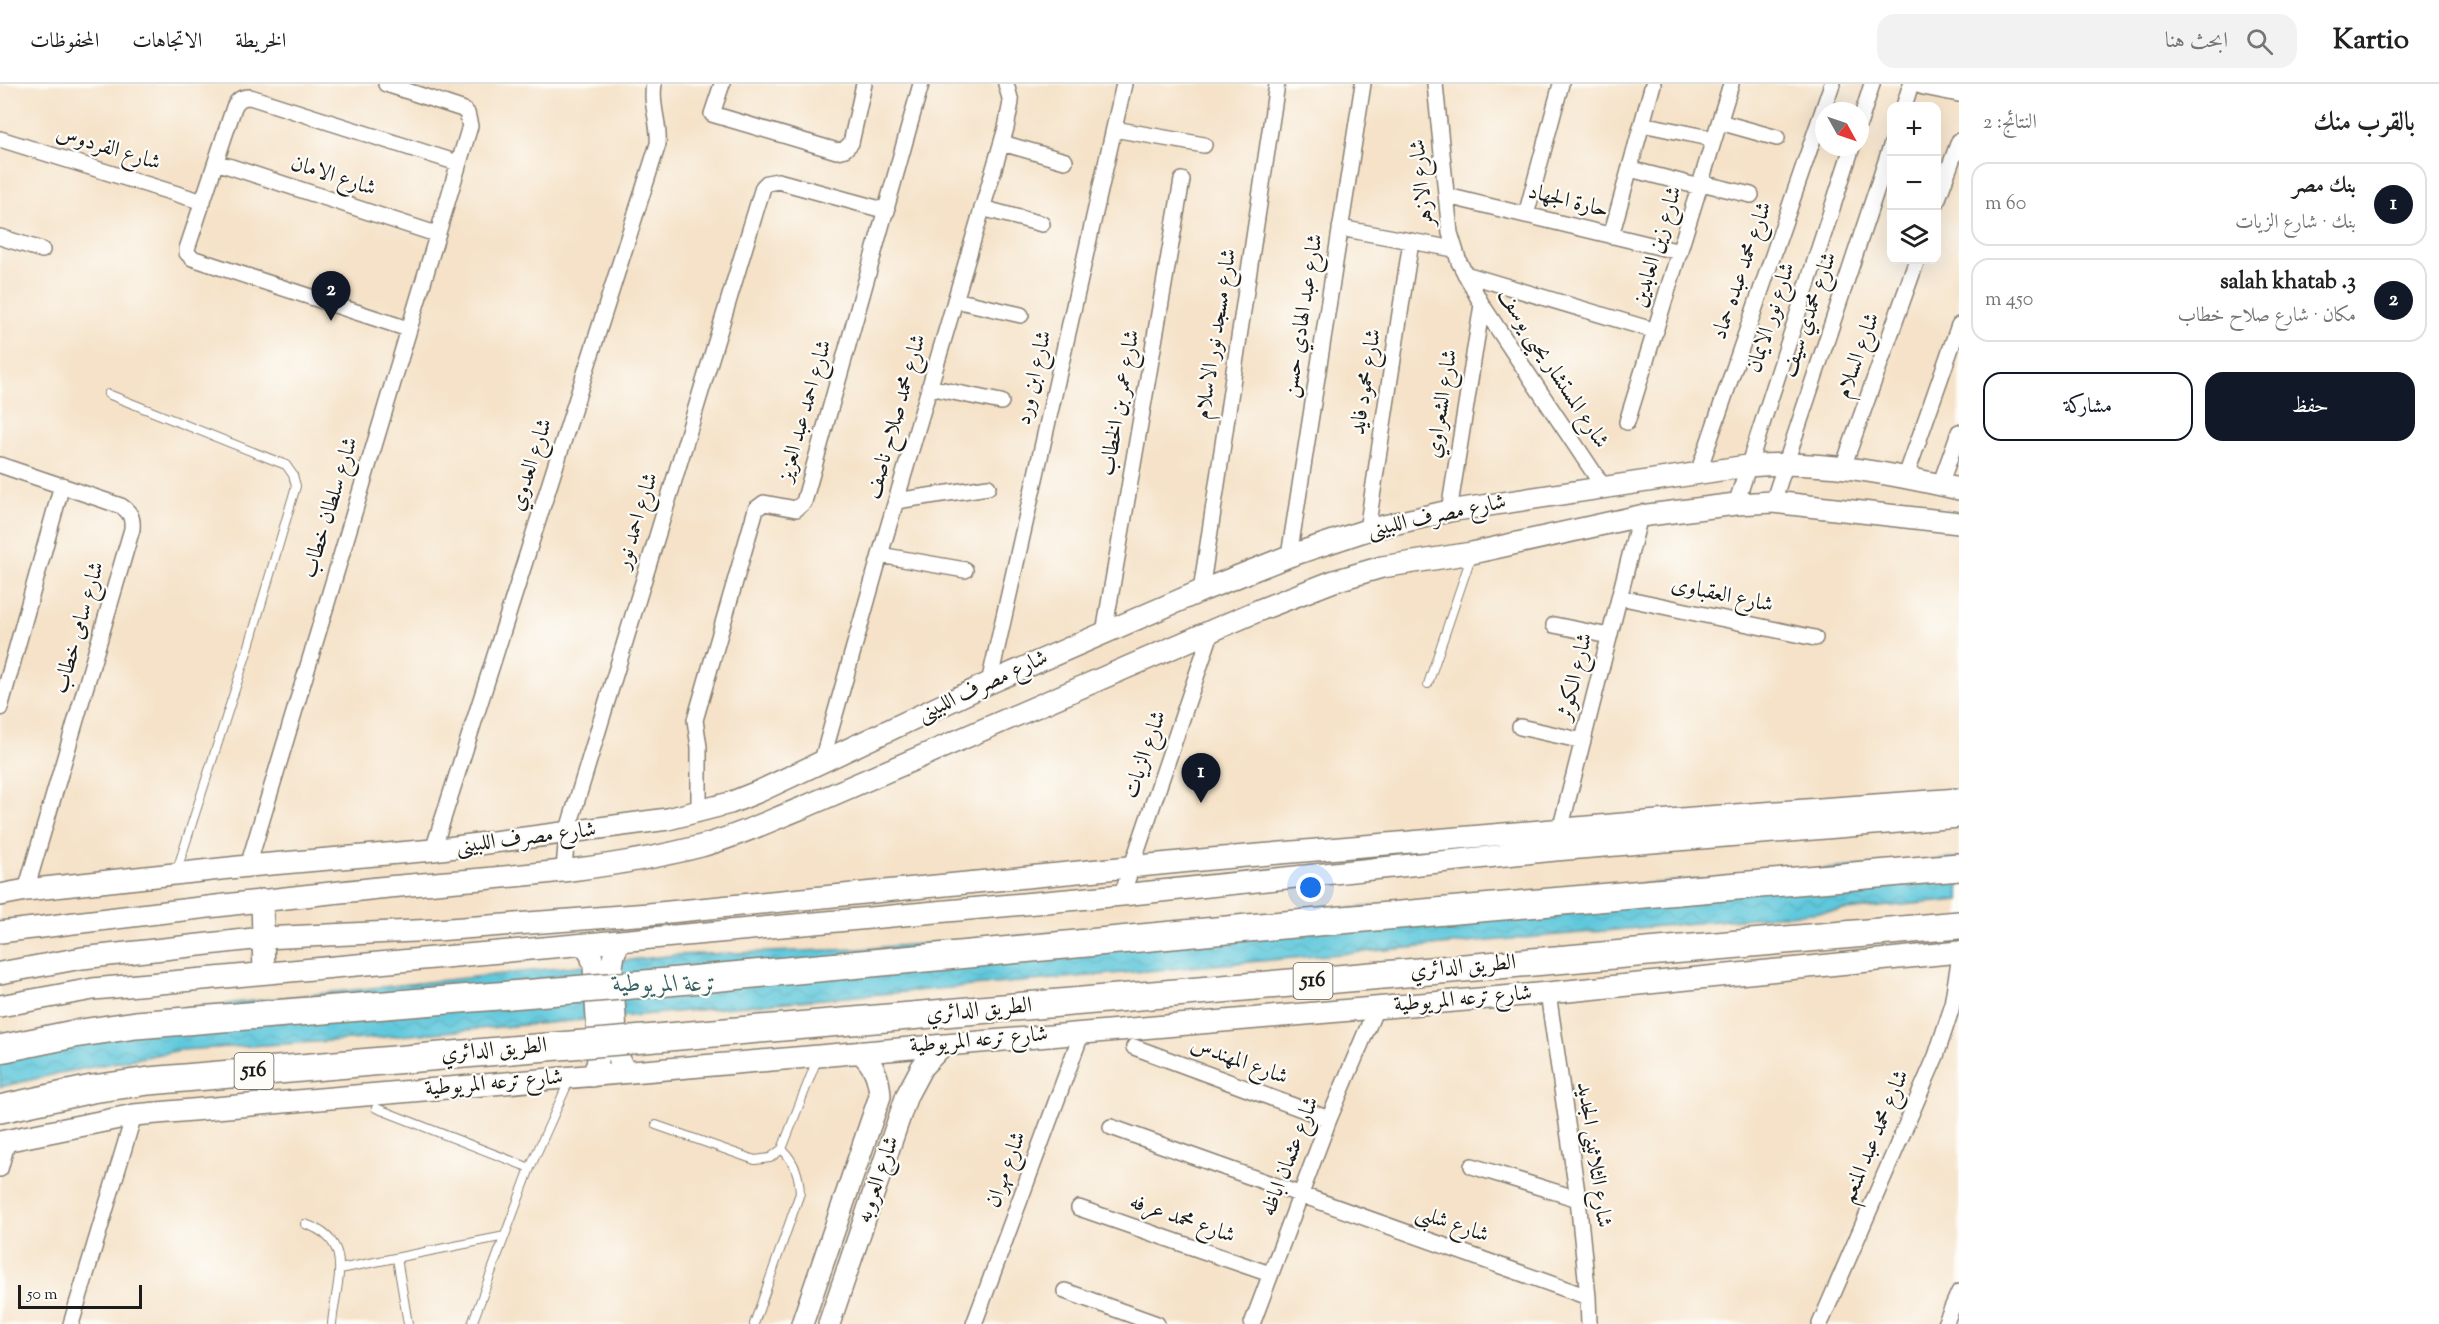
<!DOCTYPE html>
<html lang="ar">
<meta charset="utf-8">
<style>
body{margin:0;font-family:"Sorts Mill Goudy",Amiri,serif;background:#f2f2f2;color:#222;direction:rtl}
.controls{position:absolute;right:18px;top:18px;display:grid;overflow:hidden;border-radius:12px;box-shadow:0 6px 24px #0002}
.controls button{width:54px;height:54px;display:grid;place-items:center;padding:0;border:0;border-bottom:2px solid #e0e0e0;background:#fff;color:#222;font:30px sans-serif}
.compass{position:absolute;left:1815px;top:18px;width:54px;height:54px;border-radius:50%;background:#fff;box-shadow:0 6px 24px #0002;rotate:130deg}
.scale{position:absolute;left:18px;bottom:15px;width:124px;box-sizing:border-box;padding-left:6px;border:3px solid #1c1c1c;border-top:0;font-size:16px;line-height:21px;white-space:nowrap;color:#1c1c1c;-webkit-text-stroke:4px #fdfcf7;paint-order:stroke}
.you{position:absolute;left:1311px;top:804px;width:21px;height:21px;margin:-15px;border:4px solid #fff;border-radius:50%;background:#1a73e8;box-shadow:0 0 0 9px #1a73e833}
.badge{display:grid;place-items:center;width:39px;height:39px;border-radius:50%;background:#111827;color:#fff;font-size:20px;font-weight:700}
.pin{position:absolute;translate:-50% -50px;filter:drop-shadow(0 2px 3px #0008)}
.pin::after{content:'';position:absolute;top:32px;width:21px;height:18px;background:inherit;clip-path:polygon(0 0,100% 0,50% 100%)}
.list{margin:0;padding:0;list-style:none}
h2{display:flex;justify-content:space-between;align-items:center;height:78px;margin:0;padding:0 24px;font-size:26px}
h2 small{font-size:20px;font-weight:400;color:#767676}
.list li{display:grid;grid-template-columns:39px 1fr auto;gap:18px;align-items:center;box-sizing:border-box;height:84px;margin:0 12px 12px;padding:0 12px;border:2px solid #e0e0e0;border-radius:18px}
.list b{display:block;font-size:22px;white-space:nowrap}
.list p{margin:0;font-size:20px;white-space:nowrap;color:#767676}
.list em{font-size:20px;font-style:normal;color:#767676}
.actions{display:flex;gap:12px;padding:18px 24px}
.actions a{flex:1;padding:14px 0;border:2px solid #111827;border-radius:18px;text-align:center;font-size:21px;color:#111827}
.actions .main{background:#111827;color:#fff}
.icon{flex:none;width:33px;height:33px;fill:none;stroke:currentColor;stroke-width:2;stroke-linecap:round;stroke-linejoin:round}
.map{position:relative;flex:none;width:1959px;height:1240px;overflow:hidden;direction:ltr}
header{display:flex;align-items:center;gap:36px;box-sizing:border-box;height:84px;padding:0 30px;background:#fff;border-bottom:2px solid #e0e0e0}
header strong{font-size:28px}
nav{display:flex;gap:33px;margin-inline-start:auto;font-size:21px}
.search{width:420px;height:54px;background:#f2f2f2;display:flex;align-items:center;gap:15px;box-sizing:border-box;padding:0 21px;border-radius:18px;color:#767676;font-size:22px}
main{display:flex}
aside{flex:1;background:#fff}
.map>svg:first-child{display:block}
</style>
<header>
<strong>Kartio</strong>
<div class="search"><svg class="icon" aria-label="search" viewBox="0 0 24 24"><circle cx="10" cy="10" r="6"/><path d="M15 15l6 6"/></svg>ابحث هنا</div>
<nav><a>الخريطة</a><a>الاتجاهات</a><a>المحفوظات</a></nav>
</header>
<main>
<aside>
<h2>بالقرب منك<small>النتائج: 2</small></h2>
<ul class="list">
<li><span class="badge">1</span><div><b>بنك مصر</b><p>بنك · شارع الزيات</p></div><em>60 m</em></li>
<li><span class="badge">2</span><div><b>3. salah khatab</b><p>مكان · شارع صلاح خطاب</p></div><em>450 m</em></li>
</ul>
<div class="actions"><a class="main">حفظ</a><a>مشاركة</a></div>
</aside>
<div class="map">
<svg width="1959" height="1240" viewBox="0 0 1959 1240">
<defs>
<pattern id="water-waves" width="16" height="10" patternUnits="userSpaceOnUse" patternTransform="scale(1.5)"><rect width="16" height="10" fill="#5fc8dc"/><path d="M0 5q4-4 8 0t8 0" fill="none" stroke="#52abbc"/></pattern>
</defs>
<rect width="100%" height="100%" fill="#fdfcf7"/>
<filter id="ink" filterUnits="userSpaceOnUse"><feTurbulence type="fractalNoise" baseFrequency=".0167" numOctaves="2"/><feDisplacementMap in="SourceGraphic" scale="12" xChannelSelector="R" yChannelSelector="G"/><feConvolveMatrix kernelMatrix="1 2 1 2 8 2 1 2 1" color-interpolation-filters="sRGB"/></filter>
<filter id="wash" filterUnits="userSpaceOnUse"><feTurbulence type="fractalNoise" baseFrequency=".008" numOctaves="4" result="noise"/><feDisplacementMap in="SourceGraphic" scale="24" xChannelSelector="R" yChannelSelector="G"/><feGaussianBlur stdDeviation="1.35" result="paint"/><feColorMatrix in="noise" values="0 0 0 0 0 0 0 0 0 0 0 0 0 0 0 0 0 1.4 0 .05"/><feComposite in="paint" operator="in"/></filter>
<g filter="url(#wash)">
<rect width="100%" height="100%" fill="#f5e2c8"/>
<path fill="url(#water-waves)" stroke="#3e727c" stroke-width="1.5" d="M1959,774V816L364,955L181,966L60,989L0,1003V962L180,925L676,871L861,865Z"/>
</g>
<g filter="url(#ink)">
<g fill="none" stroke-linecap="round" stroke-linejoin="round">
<g stroke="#887f72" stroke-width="10">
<path id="lane" d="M108,310L286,381L293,391L296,402L249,562L176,789
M1428,600L1471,473
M376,1024L530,1084
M656,1041L755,1076L770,1074L782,1065L818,973
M305,1140C357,1157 335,1200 332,1240
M397,1174L408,1240
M340,1185L505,1152
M472,1240L530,1084L569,997
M754,1240L800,1109C799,1090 795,1079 782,1065"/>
</g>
<g stroke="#887f72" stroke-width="18">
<path id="street" d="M722,0L712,30L837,67L845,65L851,59L864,0
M1435,0L1450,149L1459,178L1482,221L1604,404
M1904,22L1911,0
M1720,38L1777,54
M1860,38L1872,0
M1642,40L1714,55
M1114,45L1204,61
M0,55L203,118
M1002,59L1065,77
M216,78L436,150
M1630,85L1700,103
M1701,99L1751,111
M1447,112L1680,168
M1936,120L1959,57
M982,124L1042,140
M1526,131L1561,0
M1340,144L1454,165
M1611,152L1653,0
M0,153L42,166
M1465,190L1656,247
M955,216L1021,231
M408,245L192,174L187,169V165L234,23C238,15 242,13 250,13L458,79
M929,303L1001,318
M1627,338L1731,0
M0,381L121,422C130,428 133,433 132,445L26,806
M1843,383L1917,176
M1698,389L1832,0
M1905,395L1959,241
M1940,401L1959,348
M896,417L988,403
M1773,418L1892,59
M1736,420L1852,63
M1449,427L1482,221
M1367,446L1411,157
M880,471L965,486
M1289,472L1363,0
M1201,507L1277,0
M1619,513L1815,554
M1554,541L1609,552
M1104,549L1182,96
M989,599L1124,0
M0,624L62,401
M1520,643L1583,657
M821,680L880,471L1006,44L1011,18L1006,0
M699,728V663L695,636L756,425L764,419L796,425L804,418L921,0
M1558,754L1640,432
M433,766L658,60C660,39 650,21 654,0
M248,782L470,42L467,29L462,25L386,0
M564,785L567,749L763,103L767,99L778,97L887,127
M1122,811L1212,546
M1548,909L1578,1115L1588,1213L1589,1240
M1134,963L1329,1035
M1111,1043L1588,1213
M1472,1082L1578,1115
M0,1085L8,1056
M1079,1124L1270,1190
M1065,1207L1157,1240
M71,1240L134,1031
M974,1240L1082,948
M1252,1240L1329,1035L1376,924
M1820,1240L1936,972L1951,926L1959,878
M1945,1240L1959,1208"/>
</g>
<g stroke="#887f72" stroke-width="24">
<path id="secondary" d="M1924,0L1959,7
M0,811L26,806L248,782L433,766L668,735L730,719L760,707L989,599L1201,507L1289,472L1367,446L1449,427L1747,382C1819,375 1888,389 1959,405
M262,816L264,889
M0,848C126,833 252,817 378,804C483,794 599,789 701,762C736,753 769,737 802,724L1262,525L1334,497L1382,483L1472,469L1640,432L1736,420L1773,418L1959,439
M620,857L614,870L612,883L617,967L624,988
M584,861L591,871L594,882L599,970L597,981L592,992
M0,889L82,874L263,854L436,846L649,830L1211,775L1693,734L1959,715
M0,922L93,905L149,900L1122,811L1555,766L1959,733
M0,1058L134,1031L1548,909L1959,868
M802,1240L880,1012C879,993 874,981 860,968
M829,1240L907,1011L922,983L943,961"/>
</g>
<g stroke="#887f72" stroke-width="30">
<path id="highway" d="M657,899L1248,844L1959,783
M668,953L1959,841
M0,965L74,950L136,941L510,911
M0,1025L92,1005L149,997L511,966"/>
</g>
<use href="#lane" stroke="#fff" stroke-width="8"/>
<use href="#street" stroke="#fff" stroke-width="15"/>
<use href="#secondary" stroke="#fff" stroke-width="21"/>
<use href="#highway" stroke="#fff" stroke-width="27"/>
<g stroke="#887f72" stroke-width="30" stroke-linecap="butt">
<path id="highway-bridge" d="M510,911L657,899
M511,966L668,953"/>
</g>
<use href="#highway-bridge" stroke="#fff" stroke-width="27"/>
</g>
</g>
<g text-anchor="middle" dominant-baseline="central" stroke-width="4.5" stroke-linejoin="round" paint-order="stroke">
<g fill="#fdfcf7" stroke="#605f5e" stroke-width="1.5">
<rect x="1293.5" y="879" width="39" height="36" rx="4.5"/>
<rect x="234.5" y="969" width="39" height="36" rx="4.5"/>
</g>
<g font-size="21" font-weight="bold" fill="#1c1c1c">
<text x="1313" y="897">516</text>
<text x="254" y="987">516</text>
</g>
<g font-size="22" fill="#1c1c1c" stroke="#fdfcf7">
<text transform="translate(108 65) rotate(17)">شارع الفردوس</text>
<text transform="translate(333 93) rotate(18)">شارع الامان</text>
<text transform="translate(1423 99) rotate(-96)">شارع الازهر</text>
<text transform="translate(1568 118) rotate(14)">حارة الجهاد</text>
<text transform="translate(1658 163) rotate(-73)">شارع زين العابدين</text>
<text transform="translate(1743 187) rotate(-71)">شارع محمد عبده حماد</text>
<text transform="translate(1810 231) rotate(-71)">شارع محمدي سيف</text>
<text transform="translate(1304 232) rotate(-81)">شارع عبد الهادي حسن</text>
<text transform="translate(1772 234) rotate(-72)">شارع نور الايمان</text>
<text transform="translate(1217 250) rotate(-81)">شارع مسجد نور الاسلام</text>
<text transform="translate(1859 272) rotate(-70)">شارع السلام</text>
<text transform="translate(1552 285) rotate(57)">شارع المستشار يحيى يوسف</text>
<text transform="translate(1035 294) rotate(-77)">شارع ابن ورد</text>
<text transform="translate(1367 298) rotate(-81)">شارع محمود فايد</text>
<text transform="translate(1121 319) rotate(-80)">شارع عمر بن الخطاب</text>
<text transform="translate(1443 320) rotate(-81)">شارع الشعراوي</text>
<text transform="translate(806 327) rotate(-74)">شارع احمد عبد العزيز</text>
<text transform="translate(897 333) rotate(-74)">شارع محمد صلاح ناصف</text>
<text transform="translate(532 381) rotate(-72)">شارع العدوي</text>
<text transform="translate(331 424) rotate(-73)">شارع سلطان خطاب</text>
<text transform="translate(1437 433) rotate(-12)">شارع مصرف اللبينى</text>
<text transform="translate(638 437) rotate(-73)">شارع احمد نور</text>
<text transform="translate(1722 512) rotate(12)">شارع العقباوى</text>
<text transform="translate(80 544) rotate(-74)">شارع سامى خطاب</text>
<text transform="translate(1576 593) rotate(-76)">شارع الكوثر</text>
<text transform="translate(983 603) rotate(-25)">شارع مصرف اللبينى</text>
<text transform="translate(1146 671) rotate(-71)">شارع الزيات</text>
<text transform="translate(526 755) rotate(-7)">شارع مصرف اللبينى</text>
<text transform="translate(1463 884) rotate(-5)">الطريق الدائري</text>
<text transform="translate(1463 916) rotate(-5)">شارع ترعه المريوطية</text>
<text transform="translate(979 927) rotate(-5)">الطريق الدائري</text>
<text transform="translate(979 957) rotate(-5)">شارع ترعه المريوطية</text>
<text transform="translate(494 967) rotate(-5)">الطريق الدائري</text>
<text transform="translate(1239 978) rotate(20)">شارع المهندس</text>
<text transform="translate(494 1000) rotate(-5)">شارع ترعه المريوطية</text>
<text transform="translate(1876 1053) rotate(-67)">شارع محمد عبد المنعم</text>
<text transform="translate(1593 1071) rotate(82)">شارع الثلاثينى الجديد</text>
<text transform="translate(1291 1073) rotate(-69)">شارع عثمان اباظه</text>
<text transform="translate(1007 1086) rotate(-70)">شارع مهران</text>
<text transform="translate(879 1096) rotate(-71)">شارع العروبه</text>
<text transform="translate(1182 1136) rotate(19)">شارع محمد عرفه</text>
<text transform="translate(1452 1141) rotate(19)">شارع شلبى</text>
</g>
<g font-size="24" font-style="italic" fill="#376169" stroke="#fdfcf7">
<text x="665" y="901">ترعة المريوطية</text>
</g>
</g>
</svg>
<div class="controls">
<button>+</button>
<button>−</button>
<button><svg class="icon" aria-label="layers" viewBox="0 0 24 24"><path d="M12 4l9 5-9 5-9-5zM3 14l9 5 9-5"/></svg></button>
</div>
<svg class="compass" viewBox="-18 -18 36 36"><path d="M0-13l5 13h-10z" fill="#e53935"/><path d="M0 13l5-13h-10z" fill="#767676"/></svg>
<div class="scale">50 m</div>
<div class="you"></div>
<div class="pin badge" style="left:1201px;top:719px">1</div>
<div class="pin badge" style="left:331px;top:237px">2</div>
</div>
</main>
